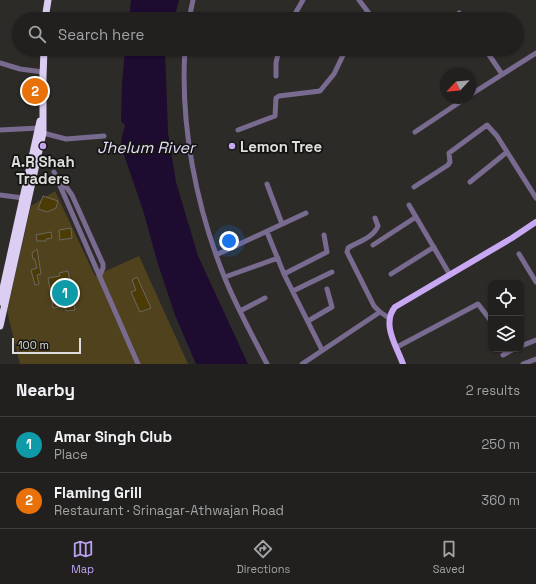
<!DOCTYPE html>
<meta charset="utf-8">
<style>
body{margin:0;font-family:"Space Grotesk",sans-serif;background:#292827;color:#f1f3f6}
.controls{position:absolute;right:12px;bottom:12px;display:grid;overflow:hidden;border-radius:8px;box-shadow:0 1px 3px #0004}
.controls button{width:36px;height:36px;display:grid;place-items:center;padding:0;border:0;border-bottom:1px solid #3e3e3c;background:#21201e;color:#f1f3f6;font:20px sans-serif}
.compass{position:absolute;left:440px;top:68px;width:36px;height:36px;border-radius:50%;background:#21201e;box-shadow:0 1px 3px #0004;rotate:244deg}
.scale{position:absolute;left:12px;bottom:10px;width:69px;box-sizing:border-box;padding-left:4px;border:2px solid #dddddb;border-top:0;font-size:11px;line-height:14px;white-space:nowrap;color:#dddddb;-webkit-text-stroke:3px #141412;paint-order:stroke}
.you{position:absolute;left:229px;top:241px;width:14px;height:14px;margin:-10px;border:3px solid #fff;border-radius:50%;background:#1a73e8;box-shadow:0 0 0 6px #1a73e833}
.badge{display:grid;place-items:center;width:26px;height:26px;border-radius:50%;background:#bca0f2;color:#fff;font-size:13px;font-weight:700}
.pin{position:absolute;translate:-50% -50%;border:2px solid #fff;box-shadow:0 1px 4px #0006}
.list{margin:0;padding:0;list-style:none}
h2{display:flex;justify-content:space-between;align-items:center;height:52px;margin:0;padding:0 16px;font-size:17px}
h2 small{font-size:13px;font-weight:400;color:#a2a3a4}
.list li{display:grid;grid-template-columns:26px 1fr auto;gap:12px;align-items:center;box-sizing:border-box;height:56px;padding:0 16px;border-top:1px solid #3e3e3c}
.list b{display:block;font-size:15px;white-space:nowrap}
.list p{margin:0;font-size:13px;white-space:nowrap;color:#a2a3a4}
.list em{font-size:13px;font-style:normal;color:#a2a3a4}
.icon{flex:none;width:22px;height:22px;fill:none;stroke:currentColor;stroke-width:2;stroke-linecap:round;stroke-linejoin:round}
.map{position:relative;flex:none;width:536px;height:364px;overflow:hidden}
.search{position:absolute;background:#21201e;box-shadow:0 1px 3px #0004;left:12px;right:12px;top:12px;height:44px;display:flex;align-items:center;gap:10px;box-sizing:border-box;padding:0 14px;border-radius:22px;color:#a2a3a4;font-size:15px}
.sheet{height:164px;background:#21201e}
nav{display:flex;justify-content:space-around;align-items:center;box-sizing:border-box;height:56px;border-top:1px solid #3e3e3c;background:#21201e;font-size:11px;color:#a2a3a4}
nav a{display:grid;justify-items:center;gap:2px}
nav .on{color:#bca0f2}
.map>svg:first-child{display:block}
</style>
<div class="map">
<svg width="536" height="364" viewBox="0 0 536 364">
<rect width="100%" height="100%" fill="#2c2b28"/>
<path fill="#50421d" d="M55,191L95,276L139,256L188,364H20L7,311L31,206Z"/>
<path fill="#1e0b30" d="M131,0H179L174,19H129Z
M125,49H165L168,133L176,182L198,256L248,364H196L175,315L157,261L143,210L123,152L121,141L125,125L121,121L122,85Z"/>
<path fill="#4d3b05" stroke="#696864" d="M43,196L58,201L56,208L47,212L38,209Z
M71,228L72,238L60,240L59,230Z
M51,232L52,238L46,239V241H37L36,235Z
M37,249L41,274L37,275L39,284L35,285L31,270L37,268L35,259H33L32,253Z
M68,271L75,310L66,311L65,306L53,308L52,299L59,297L58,287L50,289L48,278L60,276L59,273Z
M137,277L151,308L140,312L131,292L136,290L132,280Z"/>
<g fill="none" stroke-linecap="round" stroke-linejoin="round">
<path stroke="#796a8f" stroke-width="5" d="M359,0L371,16L367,19
M459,13L463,19
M189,19L193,0
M292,19L303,0
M185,49C180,124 196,206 224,276C236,306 252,335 267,364
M485,49L502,74
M0,63L20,69L43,72
M276,76V63L279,49
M470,95L536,53
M0,130L39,128
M238,130L275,116L276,98L279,96L320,91L334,74L346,49
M415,132L466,98
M43,133L66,139L104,136
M54,172L138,364
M470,182L507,152
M60,184L67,188L72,195L103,264V268L100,275
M267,184L282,224
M414,187L448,165L450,162L449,153L487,125L497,136L536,198
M0,195L23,198
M409,205L450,275
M375,218L378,226C373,238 358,242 348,248L347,252L374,306L380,312L389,318
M267,232L284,274L322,350
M373,245L416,217
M519,254L536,282
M216,255L306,213
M284,274L327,252L324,235
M391,274L434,247
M225,277L278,258
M293,291L332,272
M240,311L265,298
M308,321L332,307L327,289
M521,346L536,340
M397,347L478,304L491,321
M503,355L514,349
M302,364L380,312
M523,364L536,359"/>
<path stroke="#c8a7f3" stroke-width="6" d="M403,364C397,347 381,324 395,307L512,238L536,222"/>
<path stroke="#dccdf2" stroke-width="7" d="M45,19L48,0
M43,77L44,49
M0,302L40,121
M0,326L43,133V72"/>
</g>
<g fill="#c6a6f0" stroke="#141412" stroke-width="1.5">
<circle cx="43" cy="146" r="4"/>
<circle cx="232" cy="146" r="4"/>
</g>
<g text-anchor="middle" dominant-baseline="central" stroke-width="3.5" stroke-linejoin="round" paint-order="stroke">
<g font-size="15" font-weight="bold" fill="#dddddb" stroke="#141412" text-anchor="start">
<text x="240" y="146">Lemon Tree</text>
<text x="43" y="161" text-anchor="middle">A.R Shah<tspan x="43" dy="17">Traders</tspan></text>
</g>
<g font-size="16" font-style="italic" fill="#e6daf7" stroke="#141412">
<text x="146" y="147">Jhelum River</text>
</g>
</g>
</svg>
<div class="controls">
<button><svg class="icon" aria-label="locate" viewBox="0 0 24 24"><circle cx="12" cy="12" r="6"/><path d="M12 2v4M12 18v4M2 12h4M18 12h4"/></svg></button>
<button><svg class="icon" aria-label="layers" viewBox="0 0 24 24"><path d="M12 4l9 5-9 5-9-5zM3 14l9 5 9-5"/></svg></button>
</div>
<svg class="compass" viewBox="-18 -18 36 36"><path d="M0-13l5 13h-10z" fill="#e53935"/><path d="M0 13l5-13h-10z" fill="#a2a3a4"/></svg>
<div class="scale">100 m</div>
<div class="you"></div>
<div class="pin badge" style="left:65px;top:293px;background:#0f9aa8">1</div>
<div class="pin badge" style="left:35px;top:91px;background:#e8710a">2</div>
<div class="search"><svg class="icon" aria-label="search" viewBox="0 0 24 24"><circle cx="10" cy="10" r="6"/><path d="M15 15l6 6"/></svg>Search here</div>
</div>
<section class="sheet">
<h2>Nearby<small>2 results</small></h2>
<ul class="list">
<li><span class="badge" style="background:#0f9aa8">1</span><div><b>Amar Singh Club</b><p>Place</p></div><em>250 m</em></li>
<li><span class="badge" style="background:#e8710a">2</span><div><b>Flaming Grill</b><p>Restaurant · Srinagar-Athwajan Road</p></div><em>360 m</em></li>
</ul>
</section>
<nav>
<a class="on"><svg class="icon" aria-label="map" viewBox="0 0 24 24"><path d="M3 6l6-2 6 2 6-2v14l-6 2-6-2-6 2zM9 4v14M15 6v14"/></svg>Map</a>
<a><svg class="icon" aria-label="directions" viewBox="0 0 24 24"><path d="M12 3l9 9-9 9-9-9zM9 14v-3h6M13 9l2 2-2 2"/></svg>Directions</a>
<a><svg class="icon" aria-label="saved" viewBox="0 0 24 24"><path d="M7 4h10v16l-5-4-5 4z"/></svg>Saved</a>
</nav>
